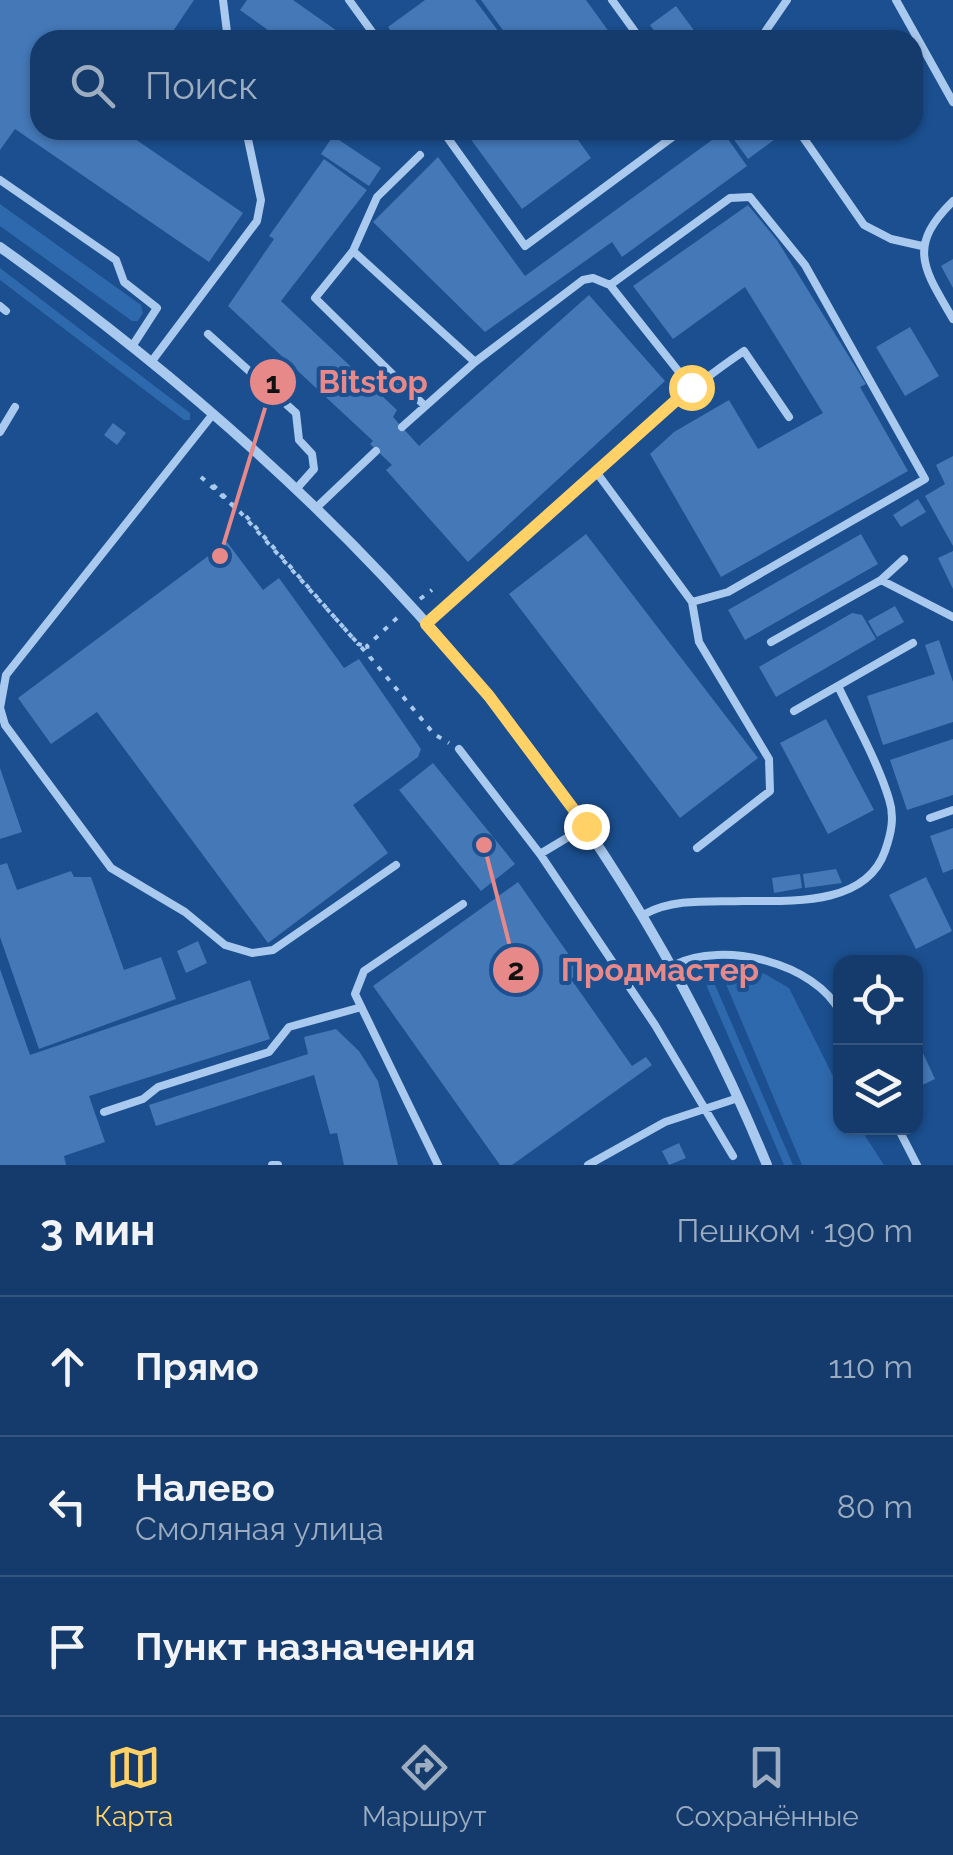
<!DOCTYPE html>
<html lang="ru">
<meta charset="utf-8">
<style>
body{margin:0;font-family:Raleway,sans-serif;background:#214673;color:#f1f3f6}
.controls{position:absolute;right:30px;bottom:30px;display:grid;overflow:hidden;border-radius:20px;box-shadow:0 2px 8px #0004}
.controls button{width:90px;height:90px;display:grid;place-items:center;padding:0;border:0;border-bottom:2px solid #33557e;background:#143b6b;color:#f1f3f6;font:50px sans-serif}
.stop{position:absolute;width:30px;height:30px;margin:-22px;border:8px solid #ffd166;border-radius:50%;background:#fff}
.stop.end{background:#ffd166;border-color:#fff;box-shadow:0 2px 10px #0008}
.list{margin:0;padding:0;list-style:none}
h2{display:flex;justify-content:space-between;align-items:center;height:130px;margin:0;padding:0 40px;font-size:42px}
h2 small{font-size:32px;font-weight:400;color:#9dadc1}
.list li{display:grid;grid-template-columns:65px 1fr auto;gap:30px;align-items:center;box-sizing:border-box;height:140px;padding:0 40px;border-top:2px solid #33557e}
.list b{display:block;font-size:38px;white-space:nowrap}
.list p{margin:0;font-size:32px;white-space:nowrap;color:#9dadc1}
.list em{font-size:32px;font-style:normal;color:#9dadc1}
.icon{flex:none;width:55px;height:55px;fill:none;stroke:currentColor;stroke-width:2;stroke-linecap:round;stroke-linejoin:round}
.map{position:relative;flex:none;width:953px;height:1165px;overflow:hidden}
.search{position:absolute;background:#143b6b;box-shadow:0 2px 8px #0004;left:30px;right:30px;top:30px;height:110px;display:flex;align-items:center;gap:25px;box-sizing:border-box;padding:0 35px;border-radius:30px;color:#9dadc1;font-size:38px}
.sheet{height:550px;background:#143b6b}
nav{display:flex;justify-content:space-around;align-items:center;box-sizing:border-box;height:140px;border-top:2px solid #33557e;background:#143b6b;font-size:28px;color:#9dadc1}
nav a{display:grid;justify-items:center;gap:5px}
nav .on{color:#ffd166}
.map>svg:first-child{display:block}
</style>
<div class="map">
<svg width="953" height="1165" viewBox="0 0 953 1165">
<rect width="100%" height="100%" fill="#1b4f8f"/>
<path fill="#2e69ad" d="M0,204L141,305L143,313L138,321H132L0,226Z
M0,268L190,413V420H184L0,280Z
M718,965L765,974L789,988L840,1090V1128H860L884,1165H802Z
M709,971L793,1165H784L707,987Z"/>
<path fill="#4478b7" d="M0,0H194L167,40H40V130H122L243,213L209,262L15,129L0,150Z
M247,0H293L350,40H282L240,10Z
M425,0H475L505,40H398L388,27Z
M481,0H586L615,40H510Z
M676,6L701,40H661L650,25Z
M464,130H571L591,158L522,209Z
M727,130H766L774,140L748,159Z
M723,132L747,166L622,257L612,242L485,332L373,222L438,157L525,276Z
M333,136L381,168L369,186L321,154Z
M324,159L367,190L281,301L397,410L393,417L419,446L589,295L665,381L468,562L386,470L392,465L370,444L373,441L228,306L274,239L269,236Z
M748,205L777,240L866,384L860,387L908,471L721,577L650,454L674,432L729,400L758,449L823,413L745,287L673,339L633,286Z
M953,259V288L941,266Z
M910,327L939,376L905,396L876,347Z
M113,423L126,433L117,445L104,435Z
M953,456V546L925,496L945,484L936,465Z
M918,499L926,512L901,527L893,515Z
M586,534L758,758L680,818L509,594Z
M861,534L878,564L745,640L728,610Z
M227,542L263,590L279,578L344,668L359,659L421,749L418,757L353,805L388,853L268,943L97,712L51,744L18,698Z
M953,551V589L938,558Z
M895,606L904,622L877,637L868,621Z
M852,613L862,615L876,639L776,697L759,667Z
M939,640L953,682V722L883,745L867,696L935,674L925,645Z
M826,719L874,810L828,834L780,743Z
M953,739V795L907,810L890,760Z
M433,763L515,864L481,891L399,790Z
M0,768L22,832L0,839Z
M953,828V869L943,873L930,836Z
M7,863L17,890L71,871L74,877H91L124,970L161,957L176,999L39,1049L0,937V865Z
M836,869L842,883L805,888L803,874Z
M800,874L802,888L774,893L772,878Z
M926,877L952,931L916,949L889,895Z
M518,882L581,972L571,979L632,1066L646,1057L652,1065L512,1165H500L373,986Z
M198,941L207,963L186,973L177,951Z
M0,969L30,1055L250,980L270,1039L89,1096L105,1142L64,1156L66,1165H0Z
M336,1029L359,1051L378,1081L398,1165H344L337,1133L330,1134L314,1075L156,1126L149,1105L308,1054L304,1037Z
M916,1038L935,1079L916,1088Z
M679,1143L686,1158L669,1165L662,1151Z"/>
<g fill="none" stroke-linecap="round" stroke-linejoin="round">
<path stroke="#a9c9ee" stroke-width="4" stroke-dasharray="5 8" stroke-linecap="butt" d="M201,477L241,513L370,657
M213,485L235,507
M246,516L358,644L367,646
M420,599L432,590
M397,618L367,646L370,657L434,734L449,743"/>
<path stroke="#a9c9ee" stroke-width="8" d="M223,0L228,40
M349,0L378,40
M612,0L641,40
M896,0L953,102
M766,40L765,32L787,0
M442,130L525,246L682,130
M798,130L864,225L891,239L922,246
M420,155L377,197L353,251L315,298L425,406
M0,180L116,260L124,282L157,308L133,345
M953,201C906,247 924,269 953,319
M353,251L475,362
M610,285L730,198L750,197L805,265L925,479L728,592L692,602
M0,306L6,311
M208,334L296,413L299,440L312,454L314,469L298,487
M152,361L257,221L261,200L246,130
M213,414L6,675L0,708L5,725L111,868L185,912L225,945L252,953L273,950L396,865
M402,427L475,362L583,280L593,278L610,285L691,387
M0,432L15,407
M597,473L692,602L699,642L769,759L770,791L697,848
M317,507L376,451
M881,580L904,559
M426,623C535,536 629,429 744,351L789,417
M771,642L881,580L953,617
M794,711L913,643
M459,749L540,854L585,827
M930,818L953,810
M540,854L655,1025L733,1156
M645,914C674,898 710,902 743,901C791,901 866,906 885,851C891,834 895,817 889,799C877,760 855,722 838,686
M674,965C723,940 815,963 840,1012
M104,1112L143,1099L158,1087L269,1052L289,1027L358,1008
M898,1128L917,1165
M272,1165H278
M438,1165L355,994L364,971L463,904
M588,1165L665,1122L738,1098"/>
<path stroke="#a9c9ee" stroke-width="10" d="M0,247C338,488 608,777 767,1165"/>
</g>
<g fill="none" stroke-linecap="round" stroke-linejoin="round">
<path stroke="#ffd166" stroke-width="12" d="M586,826L489,696L426,624L691,387"/>
</g>
<path fill="none" stroke="#e88989" stroke-width="4" d="M220 556L273 382M484 845L516 970"/>
<g fill="#e88989" stroke="#1b4f8f" stroke-width="4">
<circle cx="220" cy="556" r="10"/>
<circle cx="484" cy="845" r="10"/>
<circle cx="273" cy="382" r="25"/>
<circle cx="516" cy="970" r="25"/>
</g>
<g font-size="30" text-anchor="middle" font-weight="bold" fill="#111">
<text x="273" y="393">1</text>
<text x="516" y="980">2</text>
</g>
<g font-size="32" text-anchor="middle" font-weight="bold" fill="#e88989" stroke="#1b4f8f" stroke-width="8" stroke-linejoin="round" paint-order="stroke">
<text x="373" y="393">Bitstop</text>
<text x="660" y="981">Продмастер</text>
</g>
</svg>
<div class="controls">
<button><svg class="icon" aria-label="locate" viewBox="0 0 24 24"><circle cx="12" cy="12" r="6"/><path d="M12 2v4M12 18v4M2 12h4M18 12h4"/></svg></button>
<button><svg class="icon" aria-label="layers" viewBox="0 0 24 24"><path d="M12 4l9 5-9 5-9-5zM3 14l9 5 9-5"/></svg></button>
</div>
<div class="stop" style="left:691px;top:387px"></div>
<div class="stop end" style="left:586px;top:826px"></div>
<div class="search"><svg class="icon" aria-label="search" viewBox="0 0 24 24"><circle cx="10" cy="10" r="6"/><path d="M15 15l6 6"/></svg>Поиск</div>
</div>
<section class="sheet">
<h2>3 мин<small>Пешком · 190 m</small></h2>
<ul class="list">
<li><svg class="icon" aria-label="ahead" viewBox="0 0 24 24"><path d="M12 20V5M6 11l6-6 6 6"/></svg><div><b>Прямо</b></div><em>110 m</em></li>
<li><svg class="icon" aria-label="left" viewBox="0 0 24 24"><path d="M17 20v-9H6M10 6l-5 5 5 5"/></svg><div><b>Налево</b><p>Смоляная улица</p></div><em>80 m</em></li>
<li><svg class="icon" aria-label="arrive" viewBox="0 0 24 24"><path d="M6 21V4h12l-3 4 3 4H6"/></svg><div><b>Пункт назначения</b></div></li>
</ul>
</section>
<nav>
<a class="on"><svg class="icon" aria-label="map" viewBox="0 0 24 24"><path d="M3 6l6-2 6 2 6-2v14l-6 2-6-2-6 2zM9 4v14M15 6v14"/></svg>Карта</a>
<a><svg class="icon" aria-label="directions" viewBox="0 0 24 24"><path d="M12 3l9 9-9 9-9-9zM9 14v-3h6M13 9l2 2-2 2"/></svg>Маршрут</a>
<a><svg class="icon" aria-label="saved" viewBox="0 0 24 24"><path d="M7 4h10v16l-5-4-5 4z"/></svg>Сохранённые</a>
</nav>
